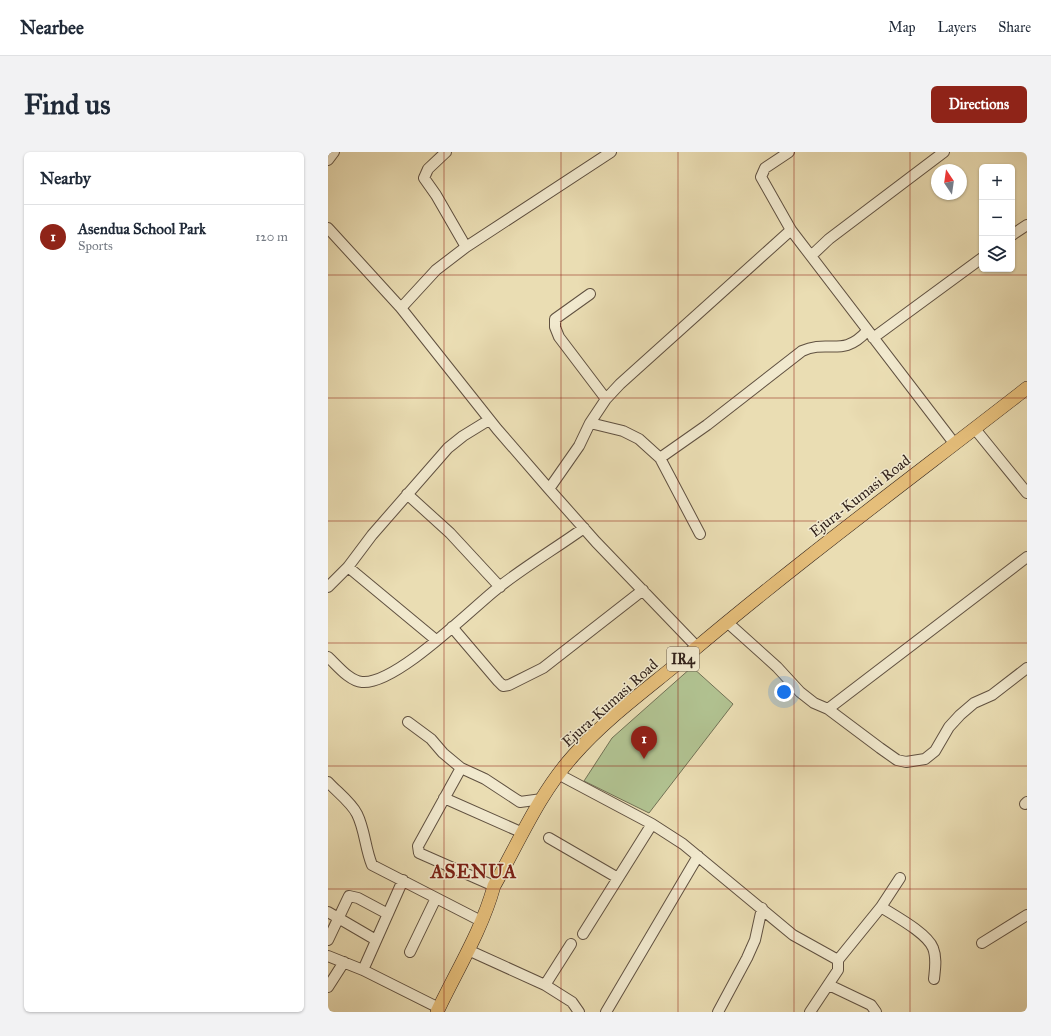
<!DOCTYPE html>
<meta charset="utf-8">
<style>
body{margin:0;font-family:"IM FELL Great Primer",serif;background:#f2f2f3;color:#1f2937}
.controls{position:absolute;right:12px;top:12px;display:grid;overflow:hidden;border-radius:6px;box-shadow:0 1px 3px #0004}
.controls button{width:36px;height:36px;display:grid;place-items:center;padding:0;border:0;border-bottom:1px solid #e0e1e3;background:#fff;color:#1f2937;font:20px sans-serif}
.compass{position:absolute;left:603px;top:12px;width:36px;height:36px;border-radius:50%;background:#fff;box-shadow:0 1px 3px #0004;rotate:347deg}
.you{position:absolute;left:456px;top:540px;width:14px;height:14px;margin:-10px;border:3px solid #fff;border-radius:50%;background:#1a73e8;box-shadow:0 0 0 6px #1a73e833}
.badge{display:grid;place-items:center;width:26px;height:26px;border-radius:50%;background:#8f2418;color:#fff;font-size:13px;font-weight:700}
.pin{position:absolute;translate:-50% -33px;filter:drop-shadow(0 1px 2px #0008)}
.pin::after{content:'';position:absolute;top:21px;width:14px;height:12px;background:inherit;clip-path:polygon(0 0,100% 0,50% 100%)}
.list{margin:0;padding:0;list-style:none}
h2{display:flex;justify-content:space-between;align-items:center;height:52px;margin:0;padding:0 16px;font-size:17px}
h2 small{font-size:13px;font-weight:400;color:#747a83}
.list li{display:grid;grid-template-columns:26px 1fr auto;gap:12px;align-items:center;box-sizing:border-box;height:64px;padding:0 16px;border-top:1px solid #e0e1e3}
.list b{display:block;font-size:15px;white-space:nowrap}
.list p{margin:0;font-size:13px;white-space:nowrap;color:#747a83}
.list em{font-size:13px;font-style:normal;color:#747a83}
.icon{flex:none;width:22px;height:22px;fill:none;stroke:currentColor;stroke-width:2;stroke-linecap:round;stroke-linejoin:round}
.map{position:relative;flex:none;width:699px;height:860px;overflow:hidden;border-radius:6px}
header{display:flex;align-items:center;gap:24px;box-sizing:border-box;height:56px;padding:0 20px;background:#fff;border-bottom:1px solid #e0e1e3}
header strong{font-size:19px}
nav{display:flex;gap:22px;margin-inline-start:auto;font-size:14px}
.intro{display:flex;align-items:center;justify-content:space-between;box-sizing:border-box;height:96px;padding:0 24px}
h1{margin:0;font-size:28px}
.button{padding:10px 18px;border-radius:6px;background:#8f2418;color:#fff;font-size:14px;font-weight:700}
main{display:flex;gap:24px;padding:0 24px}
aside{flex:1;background:#fff;border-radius:6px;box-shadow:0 1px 3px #0004}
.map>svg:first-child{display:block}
</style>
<header>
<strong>Nearbee</strong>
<nav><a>Map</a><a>Layers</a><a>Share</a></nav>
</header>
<div class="intro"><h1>Find us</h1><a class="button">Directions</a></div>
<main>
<aside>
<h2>Nearby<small></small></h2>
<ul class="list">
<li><span class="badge">1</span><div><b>Asendua School Park</b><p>Sports</p></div><em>120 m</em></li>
</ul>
</aside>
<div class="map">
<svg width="699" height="860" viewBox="0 0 699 860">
<rect width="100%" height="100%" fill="#eaddb3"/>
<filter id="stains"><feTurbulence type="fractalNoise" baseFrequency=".005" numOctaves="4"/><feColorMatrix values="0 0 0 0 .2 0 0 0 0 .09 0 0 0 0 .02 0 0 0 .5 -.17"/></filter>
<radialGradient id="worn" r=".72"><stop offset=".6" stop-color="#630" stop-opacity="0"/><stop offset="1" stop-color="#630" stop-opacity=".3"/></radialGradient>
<path fill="#b1c291" stroke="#727256" d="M364,515L405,552L321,661L256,629L284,586Z"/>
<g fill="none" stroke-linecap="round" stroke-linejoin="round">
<g stroke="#605141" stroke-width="12">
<path id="minor" d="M118,0L100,17L96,26L108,43L138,95
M461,0L437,16L433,25L463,78L626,291
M0,8L6,0
M0,76L73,156L169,277L221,337L268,390L369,495
M463,78L292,232L278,247L262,271L295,279L311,287L332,306L379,273L474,199C500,187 515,206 539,179
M684,83L699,73
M483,104L501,87L616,0
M262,142L227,167V175L231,185L278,247
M73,156L108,118L138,95L283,0
M545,186L654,106
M647,277L699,341
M332,306L372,382
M221,337L251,294L262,271
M79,342L122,381L172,435
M20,415L108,488
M0,435L20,415L44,383L120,296L135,284L161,268
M399,470L449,515L472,540L486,551L500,557L552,596L569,608L578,610L597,607L607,599L621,575L632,563L646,551L664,543L699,516
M124,475L170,529L175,534L181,533L215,516L315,438
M0,505C9,513 21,529 34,530C68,533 143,457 171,435C198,414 228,396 256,376
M500,557L699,405
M80,570L103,587L115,601L133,616L157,627L192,650L214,647
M133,616L90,694L91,701L166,734
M230,622L324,672L355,692L465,783L510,808V818L482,860
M0,630C9,640 23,650 29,662C37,678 37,696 44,713L153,769
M116,646L195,681
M697,652L699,650
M221,686L290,726
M553,755L572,726
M0,760L48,788
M255,782L324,672
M0,788L21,744L30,746L60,762
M654,791L699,763
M140,798L217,833L244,850L251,860
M82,800L108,746
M0,804L35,818L111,856
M510,808L553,755C567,764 599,781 605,796C609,806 607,817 606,827
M35,818L75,728
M217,833L243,792
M501,833L543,853L548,860
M0,835L16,810
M278,860L370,704
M390,860L419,806L427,788L434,756"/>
</g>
<g stroke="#32221b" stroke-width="14">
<path id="major" d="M109,860C129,818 154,778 166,734C191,690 211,642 245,604C279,565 322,535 361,502C471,409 586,324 699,236"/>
</g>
<use href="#minor" stroke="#f1e9ce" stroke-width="10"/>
<use href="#major" stroke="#e5be7a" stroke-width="13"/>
</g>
<path fill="none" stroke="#8f2418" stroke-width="1" stroke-opacity="0.55" d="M116,0V860M233,0V860M350,0V860M466,0V860M582,0V860M0,123H699M0,246H699M0,369H699M0,491H699M0,614H699M0,737H699"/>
<g text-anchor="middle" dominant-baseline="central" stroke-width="3" stroke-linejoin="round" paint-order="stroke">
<rect fill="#f1e9ce" stroke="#6b5e51" stroke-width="1" x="339" y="495" width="32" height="24" rx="3"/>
<g font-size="14" font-weight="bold" fill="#32221b">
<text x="355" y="507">IR4</text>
</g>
<g font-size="15" fill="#32221b" stroke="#f1e9ce">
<text transform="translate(532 344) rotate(-38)">Ejura-Kumasi Road</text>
<text transform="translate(282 551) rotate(-42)">Ejura-Kumasi Road</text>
</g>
<g font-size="19" font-weight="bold" letter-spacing="1" fill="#7a1f14" stroke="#f1e9ce">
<text x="146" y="719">ASENUA</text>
</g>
</g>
<rect width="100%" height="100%" filter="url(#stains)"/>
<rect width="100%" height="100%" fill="url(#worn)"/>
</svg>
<div class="controls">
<button>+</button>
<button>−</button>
<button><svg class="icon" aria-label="layers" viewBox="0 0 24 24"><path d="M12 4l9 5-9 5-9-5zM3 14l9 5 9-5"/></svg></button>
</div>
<svg class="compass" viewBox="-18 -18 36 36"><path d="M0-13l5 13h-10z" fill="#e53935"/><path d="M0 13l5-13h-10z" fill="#747a83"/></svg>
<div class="you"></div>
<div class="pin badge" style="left:316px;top:607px">1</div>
</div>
</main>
